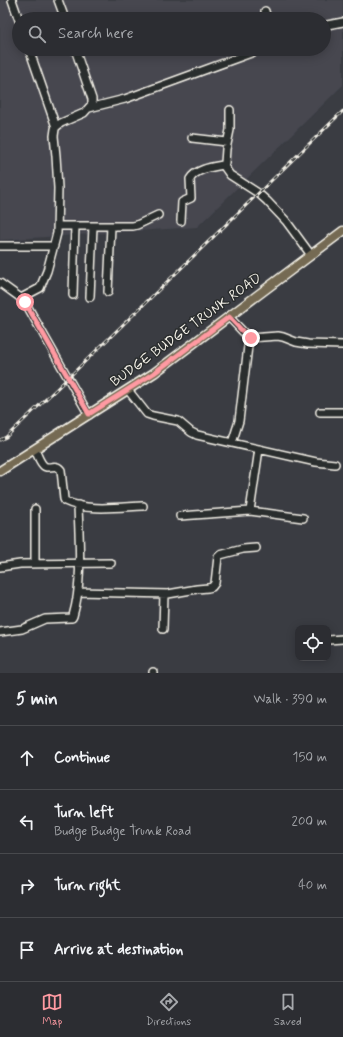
<!DOCTYPE html>
<meta charset="utf-8">
<style>
body{margin:0;font-family:Mynerve,sans-serif;background:#34353a;color:#f1f3f6}
.controls{position:absolute;right:12px;bottom:12px;display:grid;overflow:hidden;border-radius:8px;box-shadow:0 2px 10px #0003}
.controls button{width:36px;height:36px;display:grid;place-items:center;padding:0;border:0;border-bottom:1px solid #48494d;background:#2c2d32;color:#f1f3f6;font:20px sans-serif}
.stop{position:absolute;width:12px;height:12px;margin:-9px;border:3px solid #ff9aa2;border-radius:50%;background:#fff}
.stop.end{background:#ff9aa2;border-color:#fff;box-shadow:0 1px 4px #0008}
.list{margin:0;padding:0;list-style:none}
h2{display:flex;justify-content:space-between;align-items:center;height:52px;margin:0;padding:0 16px;font-size:17px}
h2 small{font-size:13px;font-weight:400;color:#a6a8ac}
.list li{display:grid;grid-template-columns:26px 1fr auto;gap:12px;align-items:center;box-sizing:border-box;height:64px;padding:0 16px;border-top:1px solid #48494d}
.list b{display:block;font-size:15px;white-space:nowrap}
.list p{margin:0;font-size:13px;white-space:nowrap;color:#a6a8ac}
.list em{font-size:13px;font-style:normal;color:#a6a8ac}
.icon{flex:none;width:22px;height:22px;fill:none;stroke:currentColor;stroke-width:2;stroke-linecap:round;stroke-linejoin:round}
.map{position:relative;flex:none;width:343px;height:673px;overflow:hidden}
.search{position:absolute;background:#2c2d32;box-shadow:0 2px 10px #0003;left:12px;right:12px;top:12px;height:44px;display:flex;align-items:center;gap:10px;box-sizing:border-box;padding:0 14px;border-radius:22px;color:#a6a8ac;font-size:15px}
.sheet{height:308px;background:#2c2d32}
nav{display:flex;justify-content:space-around;align-items:center;box-sizing:border-box;height:56px;border-top:1px solid #48494d;background:#2c2d32;font-size:11px;color:#a6a8ac}
nav a{display:grid;justify-items:center;gap:2px}
nav .on{color:#ff9aa2}
.map>svg:first-child{display:block}
</style>
<div class="map">
<svg width="343" height="673" viewBox="0 0 343 673">
<rect width="100%" height="100%" fill="#3a3c42"/>
<filter id="ink" filterUnits="userSpaceOnUse"><feTurbulence type="fractalNoise" baseFrequency=".025" numOctaves="2"/><feDisplacementMap in="SourceGraphic" scale="8" xChannelSelector="R" yChannelSelector="G"/><feConvolveMatrix kernelMatrix="1 2 1 2 8 2 1 2 1" color-interpolation-filters="sRGB"/></filter>
<g filter="url(#ink)">
<path fill="#464750" fill-rule="evenodd" d="M0,0H343V85L197,227L0,240ZM19,19H324V49H19Z"/>
<g fill="none" stroke-linecap="round" stroke-linejoin="round">
<g stroke="#f4f1e8" stroke-width="10">
<path id="minor" d="M12,0L19,20
M58,0L65,19
M265,11L267,19
M327,25L343,22
M29,49L56,127
M89,108L125,99L262,49
M192,138L227,142
M223,165L230,175L258,193L267,201L286,221L311,255
M181,221L182,202L191,198L190,179C196,169 212,167 223,165L225,163L226,149L230,130V110
M57,226H133L137,225L158,215
M0,246H54
M0,283L18,296L25,302L89,415
M108,292L111,226
M73,295L75,226
M90,297L93,226
M21,298L40,288L47,271L55,241L57,233L58,188L56,156L54,136L55,129L56,127L61,123L84,113L92,104V99L75,49
M229,317L249,338
M128,390L147,414L153,416L178,421L191,432L197,435L316,462L335,464
M320,412H343
M232,443L239,421L249,338L278,336L283,337L296,342L308,344L343,345
M35,449C37,454 39,461 43,465C48,471 55,462 61,470L64,499L65,501C87,512 119,507 143,506
M35,509V564
M250,511L259,449
M180,516L250,511L303,518
M0,567L20,564L111,563
M78,592L168,594L197,589L208,588L212,587L215,583L218,557L220,555L243,549L256,548
M163,629L164,594
M0,632L22,629L45,619L70,618H72L73,616C83,582 79,541 78,505
M328,640L343,639
M153,673V672"/>
</g>
<g stroke="#f4f1e8" stroke-width="11">
<path id="major" d="M0,471L154,373L343,231"/>
</g>
<use href="#minor" stroke="#2a2d2e" stroke-width="7"/>
<use href="#major" stroke="#746b52" stroke-width="8"/>
<g stroke="#f4f1e8" stroke-width="3">
<path id="rail" d="M0,440L6,437L68,378L343,111"/>
</g>
<use href="#rail" stroke="#2a2d2e" stroke-width="1.5" stroke-dasharray="4.5" stroke-linecap="butt"/>
</g>
</g>
<g fill="none" stroke-linecap="round" stroke-linejoin="round" filter="url(#ink)">
<path stroke="#ff9aa2" stroke-width="5" d="M25,302L89,414L154,373L229,317L249,338H251"/>
</g>
<g text-anchor="middle" dominant-baseline="central" stroke-width="3" stroke-linejoin="round" paint-order="stroke">
<g font-size="14" fill="#f4f1e8" stroke="#2a2d2e">
<text transform="translate(186 330) rotate(-36)">BUDGE BUDGE TRUNK ROAD</text>
</g>
</g>
</svg>
<div class="controls">
<button><svg class="icon" aria-label="locate" viewBox="0 0 24 24"><circle cx="12" cy="12" r="6"/><path d="M12 2v4M12 18v4M2 12h4M18 12h4"/></svg></button>
</div>
<div class="stop" style="left:25px;top:302px"></div>
<div class="stop end" style="left:251px;top:338px"></div>
<div class="search"><svg class="icon" aria-label="search" viewBox="0 0 24 24"><circle cx="10" cy="10" r="6"/><path d="M15 15l6 6"/></svg>Search here</div>
</div>
<section class="sheet">
<h2>5 min<small>Walk · 390 m</small></h2>
<ul class="list">
<li><svg class="icon" aria-label="ahead" viewBox="0 0 24 24"><path d="M12 20V5M6 11l6-6 6 6"/></svg><div><b>Continue</b></div><em>150 m</em></li>
<li><svg class="icon" aria-label="left" viewBox="0 0 24 24"><path d="M17 20v-9H6M10 6l-5 5 5 5"/></svg><div><b>Turn left</b><p>Budge Budge Trunk Road</p></div><em>200 m</em></li>
<li><svg class="icon" aria-label="right" viewBox="0 0 24 24"><path d="M7 20v-9h11M14 6l5 5-5 5"/></svg><div><b>Turn right</b></div><em>40 m</em></li>
<li><svg class="icon" aria-label="arrive" viewBox="0 0 24 24"><path d="M6 21V4h12l-3 4 3 4H6"/></svg><div><b>Arrive at destination</b></div></li>
</ul>
</section>
<nav>
<a class="on"><svg class="icon" aria-label="map" viewBox="0 0 24 24"><path d="M3 6l6-2 6 2 6-2v14l-6 2-6-2-6 2zM9 4v14M15 6v14"/></svg>Map</a>
<a><svg class="icon" aria-label="directions" viewBox="0 0 24 24"><path d="M12 3l9 9-9 9-9-9zM9 14v-3h6M13 9l2 2-2 2"/></svg>Directions</a>
<a><svg class="icon" aria-label="saved" viewBox="0 0 24 24"><path d="M7 4h10v16l-5-4-5 4z"/></svg>Saved</a>
</nav>
